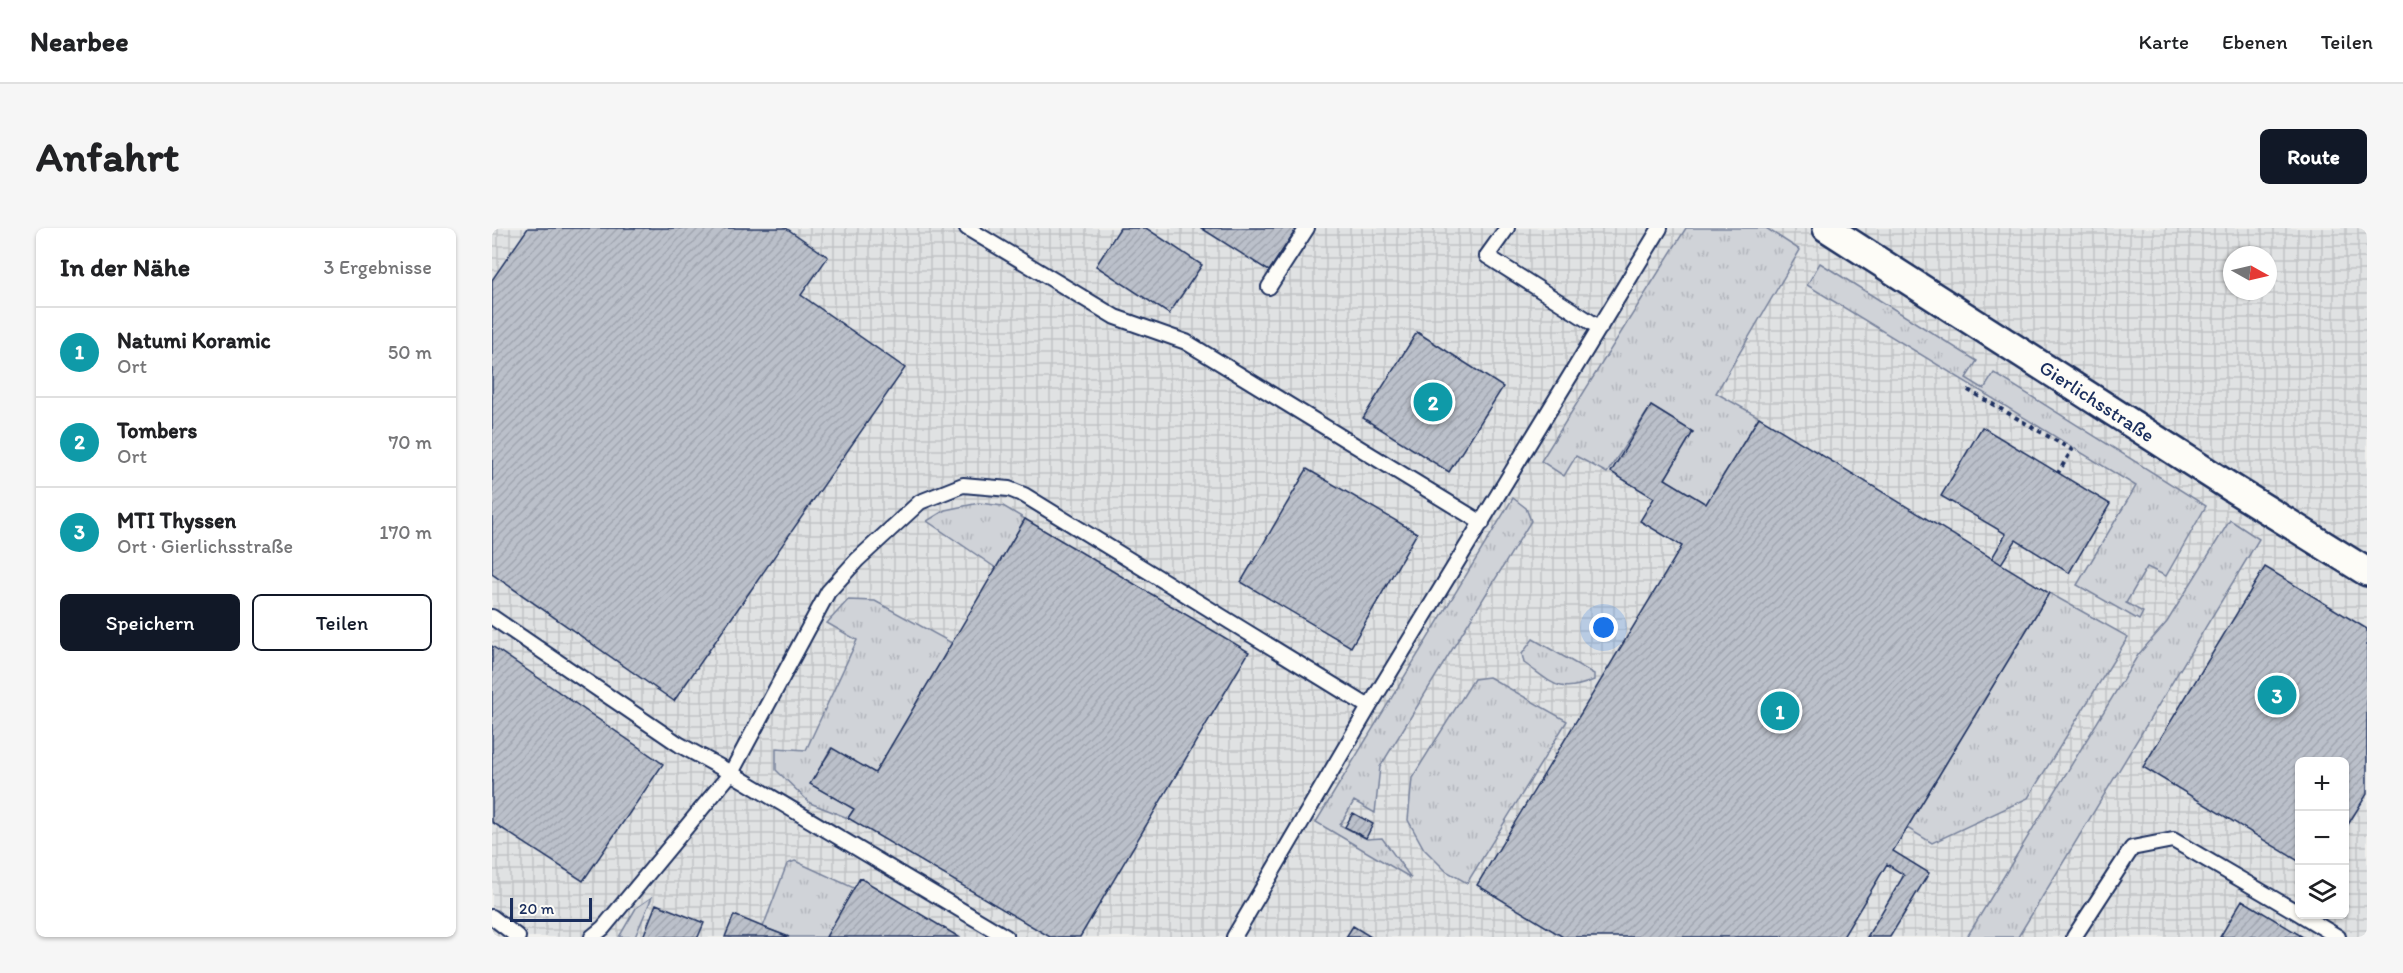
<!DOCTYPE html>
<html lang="de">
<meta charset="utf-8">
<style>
body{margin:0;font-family:Itim,sans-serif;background:#f6f6f6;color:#202124}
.controls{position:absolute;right:18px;bottom:18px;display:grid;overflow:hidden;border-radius:9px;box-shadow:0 2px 4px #0004}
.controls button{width:54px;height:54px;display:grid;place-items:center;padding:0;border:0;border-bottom:2px solid #e0e0e0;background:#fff;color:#202124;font:30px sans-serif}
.compass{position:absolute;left:1731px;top:18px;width:54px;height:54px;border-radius:50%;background:#fff;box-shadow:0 2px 4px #0004;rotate:98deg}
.scale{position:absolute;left:18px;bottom:15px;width:82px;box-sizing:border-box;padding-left:6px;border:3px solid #1b2f5e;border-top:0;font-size:16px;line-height:21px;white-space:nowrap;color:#1b2f5e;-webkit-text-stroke:4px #fdfcf7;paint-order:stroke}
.you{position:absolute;left:1112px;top:400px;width:21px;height:21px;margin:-15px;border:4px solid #fff;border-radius:50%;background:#1a73e8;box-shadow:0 0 0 9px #1a73e833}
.badge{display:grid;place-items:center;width:39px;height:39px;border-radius:50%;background:#111827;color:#fff;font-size:20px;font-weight:700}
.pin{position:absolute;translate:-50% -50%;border:3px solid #fff;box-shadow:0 2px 6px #0006}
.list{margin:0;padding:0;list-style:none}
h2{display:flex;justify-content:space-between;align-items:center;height:78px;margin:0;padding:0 24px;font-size:26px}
h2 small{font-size:20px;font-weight:400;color:#757577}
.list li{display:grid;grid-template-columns:39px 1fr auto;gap:18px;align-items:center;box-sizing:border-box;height:90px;padding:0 24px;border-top:2px solid #e0e0e0}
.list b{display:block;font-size:22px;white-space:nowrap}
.list p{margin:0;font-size:20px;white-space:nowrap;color:#757577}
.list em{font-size:20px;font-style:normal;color:#757577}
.actions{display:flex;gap:12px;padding:18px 24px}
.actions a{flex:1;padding:14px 0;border:2px solid #111827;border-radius:9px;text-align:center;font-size:21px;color:#111827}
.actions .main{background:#111827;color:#fff}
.icon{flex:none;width:33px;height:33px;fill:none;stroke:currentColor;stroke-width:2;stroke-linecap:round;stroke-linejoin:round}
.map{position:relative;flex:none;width:1875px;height:709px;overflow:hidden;border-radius:9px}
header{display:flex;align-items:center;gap:36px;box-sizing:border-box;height:84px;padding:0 30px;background:#fff;border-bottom:2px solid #e0e0e0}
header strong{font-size:28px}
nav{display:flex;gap:33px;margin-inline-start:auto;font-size:21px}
.intro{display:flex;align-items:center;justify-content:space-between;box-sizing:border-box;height:144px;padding:0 36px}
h1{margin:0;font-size:42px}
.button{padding:15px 27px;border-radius:9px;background:#111827;color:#fff;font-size:21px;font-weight:700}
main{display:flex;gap:36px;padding:0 36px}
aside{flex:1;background:#fff;border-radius:9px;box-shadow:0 2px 4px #0004}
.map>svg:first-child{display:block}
</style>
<header>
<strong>Nearbee</strong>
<nav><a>Karte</a><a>Ebenen</a><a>Teilen</a></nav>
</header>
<div class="intro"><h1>Anfahrt</h1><a class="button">Route</a></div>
<main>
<aside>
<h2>In der Nähe<small>3 Ergebnisse</small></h2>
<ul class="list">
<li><span class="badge" style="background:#0f9aa8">1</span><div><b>Natumi Koramic</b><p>Ort</p></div><em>50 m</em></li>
<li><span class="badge" style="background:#0f9aa8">2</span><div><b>Tombers</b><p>Ort</p></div><em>70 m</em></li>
<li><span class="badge" style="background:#0f9aa8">3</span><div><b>MTI Thyssen</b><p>Ort · Gierlichsstraße</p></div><em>170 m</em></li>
</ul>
<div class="actions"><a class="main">Speichern</a><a>Teilen</a></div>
</aside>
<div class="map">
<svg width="1875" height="709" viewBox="0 0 1875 709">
<defs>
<pattern id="industrial-grid" width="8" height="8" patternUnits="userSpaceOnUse" patternTransform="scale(1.5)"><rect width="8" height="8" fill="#e0e2e3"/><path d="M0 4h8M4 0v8" fill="none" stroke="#c0c2c5"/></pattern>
<pattern id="grass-tufts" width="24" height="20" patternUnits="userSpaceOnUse" patternTransform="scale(1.5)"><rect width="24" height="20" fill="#d0d3d8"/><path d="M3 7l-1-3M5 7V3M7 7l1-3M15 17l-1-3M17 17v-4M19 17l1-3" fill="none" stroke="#b2b5bc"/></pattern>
<pattern id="building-hatch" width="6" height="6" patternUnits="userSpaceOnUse" patternTransform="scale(1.5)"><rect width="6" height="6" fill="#bbc0ca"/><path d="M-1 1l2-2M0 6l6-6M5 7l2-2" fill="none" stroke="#a0a5b0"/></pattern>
</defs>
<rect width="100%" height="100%" fill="#f0f0ee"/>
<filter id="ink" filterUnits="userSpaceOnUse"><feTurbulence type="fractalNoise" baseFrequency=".0167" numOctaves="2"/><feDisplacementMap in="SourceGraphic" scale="12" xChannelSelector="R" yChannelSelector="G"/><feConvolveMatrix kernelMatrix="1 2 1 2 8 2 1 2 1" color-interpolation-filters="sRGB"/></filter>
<g filter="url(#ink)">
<path fill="url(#industrial-grid)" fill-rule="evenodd" d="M0,0H1875V709H0ZM1740,27H1776V63H1740ZM1808,534H1852V686H1808Z"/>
<path fill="url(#grass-tufts)" stroke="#76819b" stroke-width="1.5" d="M1194,0H1274L1308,22L1224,165L1267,189L1214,276L1173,251L1201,204L1159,178L1115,245L1084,228L1072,248L1049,233Z
M1328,35L1485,133L1474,150L1492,161L1502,145L1714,278L1674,348L1655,339L1634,375L1651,384L1647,392L1585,357L1644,258L1315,57Z
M1021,270L1034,280L1039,293L888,539L883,585L862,573L848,597L875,611L890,610L919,650L824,594Z
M487,275L511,278L533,291L504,340L435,293L453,282Z
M1738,292L1767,311L1526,709H1475L1646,427L1675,394Z
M1557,365L1636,409L1536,570L1440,615L1415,600Z
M356,372L383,373L460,415L383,545L339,520L319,556L362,581L356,590L318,575L284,542V520L314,522L365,412L335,395Z
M1041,411L1102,446V452C1066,467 1061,455 1032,435L1030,426Z
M997,449L1075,493L975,655L954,643L932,621L916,592L920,550L982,451Z
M303,633L362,660L334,709H297L271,699L295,636Z
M160,669L143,709H127L144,680Z"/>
<path fill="url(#building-hatch)" stroke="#1b2f5e" stroke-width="1.5" d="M36,0H294L336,29L309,67L413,140L182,473L0,346V52Z
M628,0H654L710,37L677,86L604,38Z
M709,0H805L777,43Z
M925,104L1011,159L957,244L871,190Z
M1159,178L1201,204L1173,251L1214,276L1267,189L1557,365L1401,623L1437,645L1398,709H1375L1412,647L1395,636L1351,709H1071L985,657L1190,318L1148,293L1162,270L1119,244Z
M1490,199L1618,276L1577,345L1524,312L1509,336L1500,330L1514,306L1449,268Z
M815,241L925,305L859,419L749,354Z
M533,291L757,424L588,709H558L356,590L362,581L318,556L340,520L383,545Z
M1773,339L1875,401V566L1852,603V534H1808V634L1651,539Z
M0,418L171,536L91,653L0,594Z
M861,585L881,596L874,610L853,599Z
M368,650L467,709H334Z
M1750,672L1811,709H1728Z
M164,676L212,695L206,709H151Z
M242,687L271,699L297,709H233Z
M861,698L879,709H854Z"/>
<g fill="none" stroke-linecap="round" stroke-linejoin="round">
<g stroke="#1b2f5e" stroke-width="18">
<path id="service" d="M475,0L623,89L694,114L990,295
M1015,0L995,28L1108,100
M777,59L815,0
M0,389L188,517L239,545L111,700L100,709
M1808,686L1846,709
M0,689L26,709
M514,709L239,545L336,364L365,332L428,274L471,257L517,261L532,267L877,479
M742,709L877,479L1168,0
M1582,709L1640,620L1681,612L1808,686"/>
</g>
<g stroke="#1b2f5e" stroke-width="32">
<path id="minor" d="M1335,0L1740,260L1875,344"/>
</g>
<path stroke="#1b2f5e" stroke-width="4" stroke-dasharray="4.5 4.5" stroke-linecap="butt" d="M0,1L1,0
M1476,162L1580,222L1566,245"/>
<use href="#service" stroke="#fdfcf7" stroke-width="14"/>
<use href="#minor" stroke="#fdfcf7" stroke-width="27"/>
</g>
</g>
<g text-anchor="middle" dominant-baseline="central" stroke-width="5" stroke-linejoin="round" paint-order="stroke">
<g font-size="20" fill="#1b2f5e" stroke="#fdfcf7">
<text transform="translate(1605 173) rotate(33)">Gierlichsstraße</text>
</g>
</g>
</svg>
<div class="controls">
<button>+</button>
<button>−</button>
<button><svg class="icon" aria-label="layers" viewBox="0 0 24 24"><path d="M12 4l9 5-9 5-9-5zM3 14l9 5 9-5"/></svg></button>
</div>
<svg class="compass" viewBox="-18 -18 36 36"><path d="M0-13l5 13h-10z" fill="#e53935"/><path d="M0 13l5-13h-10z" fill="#757577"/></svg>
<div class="scale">20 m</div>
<div class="you"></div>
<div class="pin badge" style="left:1288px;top:483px;background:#0f9aa8">1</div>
<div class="pin badge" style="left:941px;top:174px;background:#0f9aa8">2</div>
<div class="pin badge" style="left:1785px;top:467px;background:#0f9aa8">3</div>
</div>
</main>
